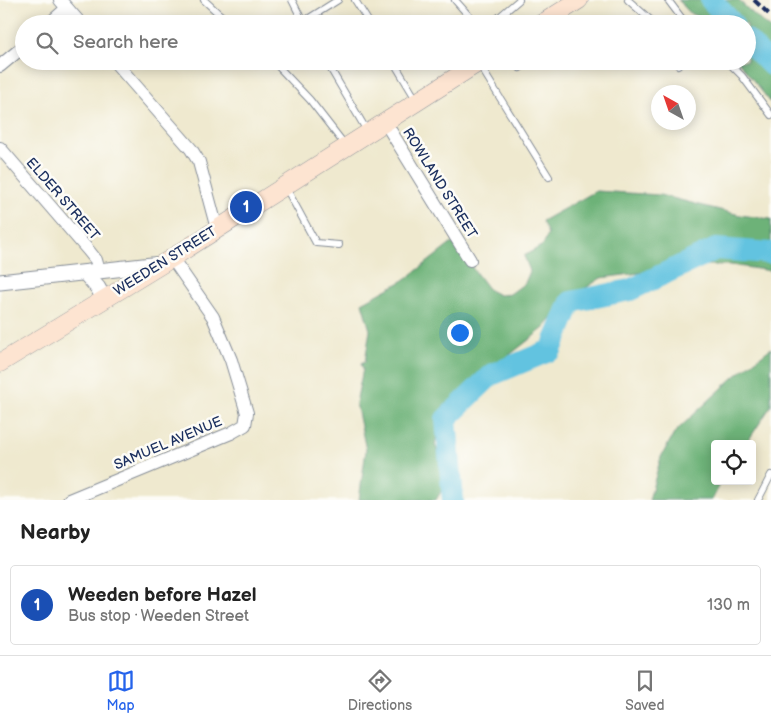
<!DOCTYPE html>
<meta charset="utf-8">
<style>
body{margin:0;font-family:"Balsamiq Sans",sans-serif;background:#f2f2f2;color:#222}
.controls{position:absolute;right:15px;bottom:15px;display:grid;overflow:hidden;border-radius:5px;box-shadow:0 2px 12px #0003}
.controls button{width:45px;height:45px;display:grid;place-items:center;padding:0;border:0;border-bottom:1px solid #e0e0e0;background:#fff;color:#222;font:25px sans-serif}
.compass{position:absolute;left:651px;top:85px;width:45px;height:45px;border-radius:50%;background:#fff;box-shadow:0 2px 12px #0003;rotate:320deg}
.you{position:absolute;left:459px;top:332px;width:18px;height:18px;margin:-12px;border:4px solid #fff;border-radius:50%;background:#1a73e8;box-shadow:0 0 0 8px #1a73e833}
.badge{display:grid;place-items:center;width:32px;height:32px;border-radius:50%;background:#2563eb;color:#fff;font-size:16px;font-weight:700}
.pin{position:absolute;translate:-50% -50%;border:2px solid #fff;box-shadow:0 1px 5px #0006}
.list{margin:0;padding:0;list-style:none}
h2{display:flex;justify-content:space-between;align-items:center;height:65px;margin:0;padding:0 20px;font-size:21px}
h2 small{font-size:16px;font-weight:400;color:#767676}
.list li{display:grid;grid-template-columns:32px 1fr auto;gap:15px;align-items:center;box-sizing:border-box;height:80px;margin:0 10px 10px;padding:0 10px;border:1px solid #e0e0e0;border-radius:5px}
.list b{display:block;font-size:19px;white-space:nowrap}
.list p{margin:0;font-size:16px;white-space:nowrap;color:#767676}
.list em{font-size:16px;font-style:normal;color:#767676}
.icon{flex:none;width:28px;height:28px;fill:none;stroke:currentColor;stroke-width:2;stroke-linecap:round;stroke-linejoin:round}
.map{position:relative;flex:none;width:771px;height:500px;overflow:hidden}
.search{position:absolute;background:#fff;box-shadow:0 2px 12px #0003;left:15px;right:15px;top:15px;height:55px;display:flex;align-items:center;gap:12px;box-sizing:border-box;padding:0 18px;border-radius:28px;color:#767676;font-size:19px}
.sheet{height:155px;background:#fff}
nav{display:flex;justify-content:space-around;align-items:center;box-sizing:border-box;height:70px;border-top:1px solid #e0e0e0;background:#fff;font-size:14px;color:#767676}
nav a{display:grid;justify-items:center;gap:2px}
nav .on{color:#2563eb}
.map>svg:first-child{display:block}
</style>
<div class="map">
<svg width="771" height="500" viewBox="0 0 771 500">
<rect width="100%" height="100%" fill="#fdfcf7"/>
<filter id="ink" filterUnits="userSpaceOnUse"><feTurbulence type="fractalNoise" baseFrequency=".02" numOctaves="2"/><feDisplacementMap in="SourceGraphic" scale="10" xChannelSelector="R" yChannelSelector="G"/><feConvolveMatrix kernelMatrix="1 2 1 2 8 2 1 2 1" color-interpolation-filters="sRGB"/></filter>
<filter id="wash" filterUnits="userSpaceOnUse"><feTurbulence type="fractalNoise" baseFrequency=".0096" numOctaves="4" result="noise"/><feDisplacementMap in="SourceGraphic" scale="20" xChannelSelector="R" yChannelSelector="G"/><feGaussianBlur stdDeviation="1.12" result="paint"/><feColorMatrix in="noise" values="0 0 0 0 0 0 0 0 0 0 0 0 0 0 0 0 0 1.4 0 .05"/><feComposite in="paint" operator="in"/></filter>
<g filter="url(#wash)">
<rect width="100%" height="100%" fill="#efe9cf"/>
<path fill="#6db278" stroke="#44706b" d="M678,0H738L771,30V103L738,61H747V24H706L701,17L691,14Z
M596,191L660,195L740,215L771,219V271L731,265H700L601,278L569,299L544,328L443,407L435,445L450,476L436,500H359L366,450L356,403L363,369L361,364L365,362L370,330L362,303L406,279L452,243L455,245L489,290L499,295L510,294L525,283L530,271L524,256L543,245L548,234L542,221Z
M771,348V406L746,444H715V481H722L712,500H649L661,457L675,432L734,377Z"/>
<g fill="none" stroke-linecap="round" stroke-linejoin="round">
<path stroke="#62c3e0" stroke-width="22" d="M711,0L733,24
M747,40L771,65
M453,500L446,419L491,375L551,350L571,302L630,290L716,249L771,253"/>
</g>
</g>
<g filter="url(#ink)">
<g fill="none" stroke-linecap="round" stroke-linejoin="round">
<g stroke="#858c96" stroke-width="8">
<path id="service" d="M204,0L217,12L232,24
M292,0L303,22
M355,0L370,24
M455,0L476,24
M628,0L655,24
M668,0L686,24
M305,24L303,22L338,0
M491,24L519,0
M273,61L310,100L345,145
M326,61L367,131
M393,61L417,101
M516,61L520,68L531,61
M676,61L678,65
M727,61L742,76L771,115
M479,64L549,177
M285,186L316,243L339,245
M758,500L771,475"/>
</g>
<g stroke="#858c96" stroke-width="14">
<path id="minor" d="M60,0L81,24
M49,24L67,8
M114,61L191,149L199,162L217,229
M0,66L24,46
M385,122L470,260
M0,148L88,250L96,260L99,271
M69,500L231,433L245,425L247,413L231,360L213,317L172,258"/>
</g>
<g stroke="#858c96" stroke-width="17">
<path id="tertiary" d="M85,273L98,288L104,299
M0,282L161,264"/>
</g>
<g stroke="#858c96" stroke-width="19">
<path id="secondary" d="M541,24L579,0
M0,363L172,258L481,61"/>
</g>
<use href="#service" stroke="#fff" stroke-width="6"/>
<use href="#minor" stroke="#fff" stroke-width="12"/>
<use href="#tertiary" stroke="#fff" stroke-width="15"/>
<use href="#secondary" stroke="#fde4d1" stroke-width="18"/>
<path stroke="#1b2f5e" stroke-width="4" stroke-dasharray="8 4" stroke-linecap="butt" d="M754,0L771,16"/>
</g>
</g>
<g text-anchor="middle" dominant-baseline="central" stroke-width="5" stroke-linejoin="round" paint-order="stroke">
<g font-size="14" fill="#1b2f5e" stroke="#fdfcf7">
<text transform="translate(440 183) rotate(58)">ROWLAND STREET</text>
<text transform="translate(63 199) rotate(49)">ELDER STREET</text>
<text transform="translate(165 261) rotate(-32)">WEEDEN STREET</text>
<text transform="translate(168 443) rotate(-23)">SAMUEL AVENUE</text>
</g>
</g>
</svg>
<div class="controls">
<button><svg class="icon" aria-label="locate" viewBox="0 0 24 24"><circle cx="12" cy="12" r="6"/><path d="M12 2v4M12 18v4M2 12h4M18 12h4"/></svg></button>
</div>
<svg class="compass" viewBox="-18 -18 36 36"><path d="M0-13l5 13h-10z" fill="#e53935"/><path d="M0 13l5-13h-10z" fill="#767676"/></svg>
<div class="you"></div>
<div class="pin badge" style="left:246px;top:207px;background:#1a4fb4">1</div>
<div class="search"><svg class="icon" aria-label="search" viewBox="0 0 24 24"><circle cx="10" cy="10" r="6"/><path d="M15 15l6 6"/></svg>Search here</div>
</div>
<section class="sheet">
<h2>Nearby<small></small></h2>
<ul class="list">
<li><span class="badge" style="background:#1a4fb4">1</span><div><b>Weeden before Hazel</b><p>Bus stop · Weeden Street</p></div><em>130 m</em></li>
</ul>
</section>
<nav>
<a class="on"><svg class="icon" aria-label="map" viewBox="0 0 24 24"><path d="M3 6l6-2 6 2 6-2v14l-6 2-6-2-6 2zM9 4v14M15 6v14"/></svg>Map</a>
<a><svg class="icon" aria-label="directions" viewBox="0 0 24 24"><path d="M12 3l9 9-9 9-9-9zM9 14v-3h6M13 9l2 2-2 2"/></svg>Directions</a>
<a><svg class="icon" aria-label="saved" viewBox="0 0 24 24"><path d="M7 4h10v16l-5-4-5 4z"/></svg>Saved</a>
</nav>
